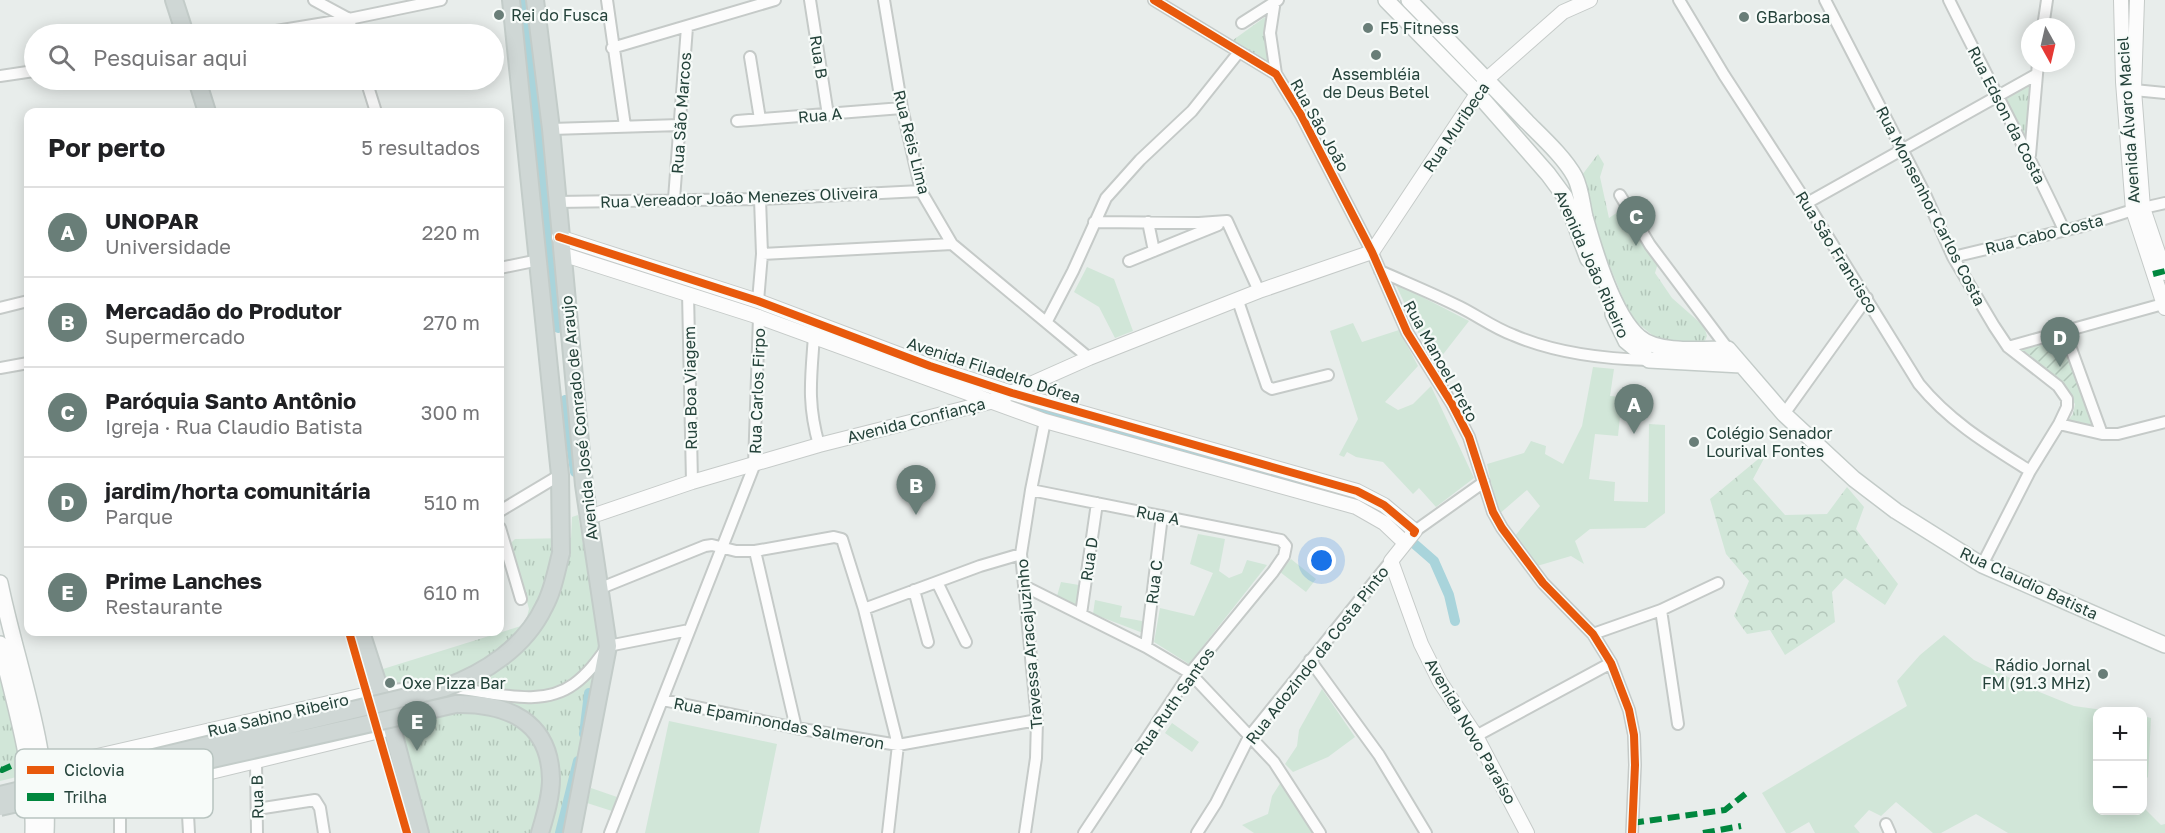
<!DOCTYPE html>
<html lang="pt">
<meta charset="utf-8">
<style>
body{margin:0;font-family:"Golos Text",sans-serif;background:#f6f6f6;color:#202124}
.controls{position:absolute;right:18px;bottom:18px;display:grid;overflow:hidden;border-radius:12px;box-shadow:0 3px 15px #0003}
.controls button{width:54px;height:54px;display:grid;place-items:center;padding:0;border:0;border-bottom:2px solid #e0e0e0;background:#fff;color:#202124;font:30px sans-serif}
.compass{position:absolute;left:2021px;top:18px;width:54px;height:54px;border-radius:50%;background:#fff;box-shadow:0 3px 15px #0003;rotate:172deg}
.you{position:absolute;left:1322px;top:561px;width:21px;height:21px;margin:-15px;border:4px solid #fff;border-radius:50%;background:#1a73e8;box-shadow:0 0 0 9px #1a73e833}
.badge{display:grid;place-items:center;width:39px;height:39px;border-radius:50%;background:#697e78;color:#fff;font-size:20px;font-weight:700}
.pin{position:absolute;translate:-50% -50px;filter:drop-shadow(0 2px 3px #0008)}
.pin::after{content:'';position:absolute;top:32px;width:21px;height:18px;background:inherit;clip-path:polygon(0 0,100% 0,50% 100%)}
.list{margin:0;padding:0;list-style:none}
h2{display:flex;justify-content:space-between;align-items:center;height:78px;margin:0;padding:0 24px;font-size:26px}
h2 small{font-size:20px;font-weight:400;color:#757577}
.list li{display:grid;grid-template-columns:39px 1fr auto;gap:18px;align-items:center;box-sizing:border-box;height:90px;padding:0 24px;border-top:2px solid #e0e0e0}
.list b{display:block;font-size:22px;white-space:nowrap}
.list p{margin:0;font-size:20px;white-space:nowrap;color:#757577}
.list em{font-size:20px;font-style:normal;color:#757577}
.icon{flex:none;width:33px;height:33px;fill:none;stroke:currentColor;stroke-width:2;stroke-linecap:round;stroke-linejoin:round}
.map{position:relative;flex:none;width:2165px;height:833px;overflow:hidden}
.search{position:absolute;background:#fff;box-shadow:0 3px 15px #0003;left:24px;top:24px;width:480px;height:66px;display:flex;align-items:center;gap:15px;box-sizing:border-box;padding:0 21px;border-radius:33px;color:#757577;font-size:22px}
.panel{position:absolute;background:#fff;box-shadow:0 3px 15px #0003;left:24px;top:108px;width:480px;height:528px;border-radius:12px}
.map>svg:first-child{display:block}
</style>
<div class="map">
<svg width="2165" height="833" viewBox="0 0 2165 833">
<defs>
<pattern id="forest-crowns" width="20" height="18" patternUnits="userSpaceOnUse" patternTransform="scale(1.5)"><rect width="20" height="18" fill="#d1e6d8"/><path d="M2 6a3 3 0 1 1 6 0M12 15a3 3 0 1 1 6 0" fill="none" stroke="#b3c6ba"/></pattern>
<pattern id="park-tufts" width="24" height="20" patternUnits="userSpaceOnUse" patternTransform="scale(1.5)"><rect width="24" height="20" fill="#d1e6d8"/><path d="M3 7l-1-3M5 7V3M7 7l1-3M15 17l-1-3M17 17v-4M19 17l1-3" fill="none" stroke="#b3c6ba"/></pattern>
<pattern id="garden-furrows" width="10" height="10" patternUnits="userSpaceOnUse" patternTransform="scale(1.5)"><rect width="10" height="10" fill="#d1e6d8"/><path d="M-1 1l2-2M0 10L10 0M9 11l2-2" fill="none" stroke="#b3c6ba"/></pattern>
</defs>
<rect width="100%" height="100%" fill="#e8edeb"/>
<path fill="#d1e6d8" d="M1087,267L1114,279L1133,331L1115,338L1099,307L1074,292Z
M1395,283L1469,321L1434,366Z
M1353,323L1362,342L1399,330L1418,366L1385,402L1398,410L1413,404L1431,386L1474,478L1436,507L1419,488L1413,494L1383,462L1356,457L1347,452L1344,457L1339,455L1358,419L1330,331Z
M1593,367L1614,369L1610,396L1622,397L1618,436L1595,434L1589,479L1615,482L1614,501L1648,502L1649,424L1665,425V513L1645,528L1590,529L1575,541L1584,564L1571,556L1537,566L1514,537L1540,506L1527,490L1498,515L1487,464L1524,453L1531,441L1546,446L1545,454L1563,464L1582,426Z
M1198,534L1225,539L1219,571L1229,578L1242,573L1247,560L1267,565L1189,664L1154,642L1160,608L1194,616L1213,573L1190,564Z
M1291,559L1316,579L1306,592L1280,572Z
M1061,582L1079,585L1077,606L1057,596Z
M1095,600L1122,606L1120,617L1142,621L1143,633L1093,614Z
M1944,635L1974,660L2032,689L2074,706L2110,711L2098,712V810H2142L2143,807L2161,825L2165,824V833H2008L1976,814L1941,833H1933L1896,802L1881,816L1869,810L1854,826L1860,833H1815L1809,822L1790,833H1786L1762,793L1907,706L1897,681L1920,655Z
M1322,689L1355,737L1328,757L1293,772L1285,764L1297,746L1299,730Z
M2143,716L2151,718L2148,777L2143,782Z
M669,721L777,744L759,833H645Z
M1172,723L1199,742L1192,752L1165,733Z
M1281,782L1315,833H1254L1242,825L1268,814L1272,796Z
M591,788L617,797L612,811L587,803Z"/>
<path fill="url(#forest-crowns)" d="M1768,451L1753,479L1785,515L1827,514L1847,487L1864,507L1856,529L1898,584L1885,605L1845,578L1832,592L1835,622L1785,655L1770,630L1747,634L1734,616L1749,581L1726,554L1710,499Z"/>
<path fill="url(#park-tufts)" d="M1265,17L1269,64L1229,43Z
M2033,83L2025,136L2003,101Z
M1598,154L1604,164L1600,177L1609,218L1621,210L1634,224L1658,263L1655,273L1672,298L1697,320L1704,326L1707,336L1704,343L1674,344L1656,338L1636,322L1625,303L1598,238L1590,214L1582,175Z
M2067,337L2101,431L2067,422L2073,414L2075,404L2055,378L2014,347Z
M578,515L600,642L589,693L582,746L560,833H429L383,669L521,626L527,617L529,609L511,543L515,539L571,538L572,517Z
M0,672L25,775L0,781Z"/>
<path fill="url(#garden-furrows)" d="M2064,342L2080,385L2074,389L2024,350Z"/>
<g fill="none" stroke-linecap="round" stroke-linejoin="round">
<path stroke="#a9d4db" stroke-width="10" d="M525,0L558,328
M565,400L575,472
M1020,406L1364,500L1392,522
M1403,534L1434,561L1449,595L1455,621
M584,734L589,693
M560,833L578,761"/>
<g stroke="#c5cac8" stroke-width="14">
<path id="minor" d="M314,0L349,19L353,34
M607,0L625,126
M810,0L828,115
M884,0L902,108L921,191L952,244L1089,358
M1154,0L1276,74L1301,115L1372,252L1407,332L1452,404L1469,437L1493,512L1502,528L1543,583L1593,634L1611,663L1629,710L1634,735L1635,765L1632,833
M1275,0L1270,33L1276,74
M1679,0L1724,75L1807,203L1919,384C1950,422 1989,445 2030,471
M1825,0L1925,194L1953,257L1994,326L2008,347L2058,386L2067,399V407L2059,424L2030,471L1982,565
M1949,0C1987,77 2028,152 2064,230
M1242,23L1278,0
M2043,27L2047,0
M258,34L349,19L441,0
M612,48L775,0
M750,57L760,119
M0,76L34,71
M366,80L376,112
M2134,90L2165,93
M737,121L902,108
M551,129L680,125
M2030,155L2038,63
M1620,195L1650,245L1728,349
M674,199L687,27
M556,202L760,199L921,191
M1807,203L2037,74
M2143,208L2165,203
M1094,222L1199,223L1227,221L1259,291
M1148,222L1154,251
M762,254L952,244
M1953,257L2079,227L2133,210
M1129,261L1218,225
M500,268L539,260
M1380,271C1407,283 1434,294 1460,307C1478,316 1494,328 1513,335C1555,353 1603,359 1649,360
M688,293L692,482
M758,301L762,254L760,199
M1238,301L1267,386L1272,389L1328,375
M0,308L28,301
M1047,321L1073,271L1106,198L1140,160L1192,111L1239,52
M2065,332L2102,434
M814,336C811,378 807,403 819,445
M2008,347L2163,304
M0,368L28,363
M1784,414L1867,298
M2059,424L2102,434H2118L2165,422
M1031,490L1281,540L1286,546L1284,556L1273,572L1190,673L1084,833
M500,511L560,475
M500,528L521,599
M1415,531L1484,482
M755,551L796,728
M937,582L966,642
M1024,586L1146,647L1190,673L1274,762L1320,833
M601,588L705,546L712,545L736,551H755L834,537L842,539L864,609L898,745L888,833
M914,590L928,642
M864,609L980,566L1021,554
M1661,610L1678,724
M1081,614L1097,503
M1593,634L1661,610L1718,583
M1146,647L1162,516
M1310,660L1379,755L1426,833
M450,688C489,690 539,710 574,684C588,674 598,660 608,646L689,630
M381,691L425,687
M663,700L796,728L898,745L1037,720
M1476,736L1611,663
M256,761L257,833
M186,778L189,833
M257,809L315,800L320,808L324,833
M1886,824L1890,833
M120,833V792
M610,833L754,466L759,317
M1025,833L1036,758L1037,720L1021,554L1031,490L1045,421
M1197,833L1216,803L1249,737L1391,561"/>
</g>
<g stroke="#c5cac8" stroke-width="16">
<path id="tertiary" d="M2121,0L2123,82L2133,210L2165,308
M2137,0L2134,90L2143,208L2165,273
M559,237L758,301L930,366L1012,393L1357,491L1384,505L1415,531L1391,561L1421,644L1440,682L1476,736L1527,833
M562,254L759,317L1045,421L1356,507L1384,523L1405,543
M589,517L692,482L819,445L990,402L1089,358L1259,291L1372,252L1487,79L1563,12L1590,0
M32,771L381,691
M37,808L186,778L392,728"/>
</g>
<g stroke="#c3cbc8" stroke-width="18">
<path id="secondary" d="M1386,0L1478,94L1548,174L1565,197L1588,259
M1409,0C1448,40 1488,81 1527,122C1542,137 1565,158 1575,177C1581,189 1582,204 1585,217C1594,249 1613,315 1639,337C1658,354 1703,349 1728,349L1784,414L1854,479L1896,511L1982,565L2165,645
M1613,314L1626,341L1649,360L1741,365
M0,583C17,666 50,748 46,833
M0,644C15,705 35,770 33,833"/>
</g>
<g stroke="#c3ccc9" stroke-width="20">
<path id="primary" d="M174,0L185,34
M511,0L560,475L561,553
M535,0L551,129L584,485L608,646L572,833
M197,80L207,112
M361,632L392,728L420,833
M456,704C507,703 550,721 551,779C551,797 545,816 540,833"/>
</g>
<use href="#minor" stroke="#fcfcfc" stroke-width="10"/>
<use href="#tertiary" stroke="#fcfcfc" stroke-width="14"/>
<use href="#secondary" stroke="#fcfcfc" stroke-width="15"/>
<use href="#primary" stroke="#cfd7d5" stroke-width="16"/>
<g stroke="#c3ccc9" stroke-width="20" stroke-linecap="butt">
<path id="primary-bridge" d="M0,795L444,688C485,673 525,647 544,607C553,591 556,572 561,553
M0,807L456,704"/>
</g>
<use href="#primary-bridge" stroke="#cfd7d5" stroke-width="16"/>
<path stroke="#00873e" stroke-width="6" stroke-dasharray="12 6" stroke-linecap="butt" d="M2153,274L2165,271
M0,769L2,770L26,759
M1632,823L1725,810L1749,791
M1703,833L1741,826"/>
<g stroke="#f7fbf9" stroke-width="11">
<path id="cycleway" d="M1154,0L1276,74L1301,115L1372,252L1407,332L1452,404L1469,437L1493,512L1502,528L1543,583L1593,634L1611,663L1629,710L1634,735L1635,765L1632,833
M559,237L758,301L930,366L1012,393L1357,491L1384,505L1415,531L1414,533
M349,632L407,833"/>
</g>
<use href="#cycleway" stroke="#e8590c" stroke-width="8"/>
</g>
<g fill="#697e78" stroke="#f7fbf9" stroke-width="2">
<circle cx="499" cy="15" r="6"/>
<circle cx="1744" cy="17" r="6"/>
<circle cx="1368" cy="28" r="6"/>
<circle cx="1376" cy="55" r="6"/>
<circle cx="1694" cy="442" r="6"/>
<circle cx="2103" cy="674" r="6"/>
<circle cx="390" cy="683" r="6"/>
</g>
<g text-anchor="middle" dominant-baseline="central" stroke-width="4.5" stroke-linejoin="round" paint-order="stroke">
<g font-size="16" fill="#24423a" stroke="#f7fbf9" text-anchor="start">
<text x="511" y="15">Rei do Fusca</text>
<text x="1756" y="17">GBarbosa</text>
<text x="1380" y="28">F5 Fitness</text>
<text x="1376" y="74" text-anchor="middle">Assembléia<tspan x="1376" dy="18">de Deus Betel</tspan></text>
<text x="1706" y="433">Colégio Senador<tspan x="1706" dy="18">Lourival Fontes</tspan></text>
<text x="2091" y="665" text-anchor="end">Rádio Jornal<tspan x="2091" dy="18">FM (91.3 MHz)</tspan></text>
<text x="402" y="683">Oxe Pizza Bar</text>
</g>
<g font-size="16" fill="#24423a" stroke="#f7fbf9">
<text transform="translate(819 57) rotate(81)">Rua B</text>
<text transform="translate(681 113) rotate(-86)">Rua São Marcos</text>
<text transform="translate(820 115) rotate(-5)">Rua A</text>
<text transform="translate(2007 115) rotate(63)">Rua Edson da Costa</text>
<text transform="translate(2128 120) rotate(-94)">Avenida Álvaro Maciel</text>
<text transform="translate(1320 125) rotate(61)">Rua São João</text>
<text transform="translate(1456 127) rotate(-56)">Rua Muribeca</text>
<text transform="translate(912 142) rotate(76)">Rua Reis Lima</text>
<text transform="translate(739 197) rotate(-2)">Rua Vereador João Menezes Oliveira</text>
<text transform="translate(1931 206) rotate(63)">Rua Monsenhor Carlos Costa</text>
<text transform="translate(2044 234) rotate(-14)">Rua Cabo Costa</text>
<text transform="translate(1837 252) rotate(58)">Rua São Francisco</text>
<text transform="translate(1592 264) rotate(66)">Avenida João Ribeiro</text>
<text transform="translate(1441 361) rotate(61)">Rua Manoel Preto</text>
<text transform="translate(994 370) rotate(18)">Avenida Filadelfo Dórea</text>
<text transform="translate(690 388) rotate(-91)">Rua Boa Viagem</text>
<text transform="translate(757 391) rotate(-88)">Rua Carlos Firpo</text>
<text transform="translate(579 418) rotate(-96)">Avenida José Conrado de Araujo</text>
<text transform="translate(916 420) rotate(-14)">Avenida Confiança</text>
<text transform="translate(1158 515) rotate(11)">Rua A</text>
<text transform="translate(1089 559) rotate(-82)">Rua D</text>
<text transform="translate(1154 582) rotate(-83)">Rua C</text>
<text transform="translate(2029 583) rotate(25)">Rua Claudio Batista</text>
<text transform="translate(1029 644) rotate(-95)">Travessa Aracajuzinho</text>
<text transform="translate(1317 655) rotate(-52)">Rua Adozindo da Costa Pinto</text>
<text transform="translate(1174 701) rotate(-55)">Rua Ruth Santos</text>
<text transform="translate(278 715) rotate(-13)">Rua Sabino Ribeiro</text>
<text transform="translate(779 723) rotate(11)">Rua Epaminondas Salmeron</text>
<text transform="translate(1471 731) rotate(60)">Avenida Novo Paraíso</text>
<text transform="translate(257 797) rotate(-91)">Rua B</text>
</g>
</g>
<rect x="15" y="749" width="198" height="69" rx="9" fill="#f7fbf9" stroke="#b8c4c0" stroke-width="1.5"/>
<rect x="27" y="766" width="27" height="8" fill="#e8590c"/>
<rect x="27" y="793" width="27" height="8" fill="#00873e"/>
<g font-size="16" fill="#24423a">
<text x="64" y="776">Ciclovia</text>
<text x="64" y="803">Trilha</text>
</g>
</svg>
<div class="controls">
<button>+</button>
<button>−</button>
</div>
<svg class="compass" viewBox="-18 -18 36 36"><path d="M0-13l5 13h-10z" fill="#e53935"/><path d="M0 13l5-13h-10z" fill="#757577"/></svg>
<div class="you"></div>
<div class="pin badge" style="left:1634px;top:434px">A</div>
<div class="pin badge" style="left:916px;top:515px">B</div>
<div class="pin badge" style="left:1636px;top:246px">C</div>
<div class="pin badge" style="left:2060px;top:367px">D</div>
<div class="pin badge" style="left:417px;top:751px">E</div>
<div class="search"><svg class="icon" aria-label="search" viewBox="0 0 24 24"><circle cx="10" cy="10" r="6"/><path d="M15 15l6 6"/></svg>Pesquisar aqui</div>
<section class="panel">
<h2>Por perto<small>5 resultados</small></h2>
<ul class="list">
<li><span class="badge">A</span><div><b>UNOPAR</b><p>Universidade</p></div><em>220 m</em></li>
<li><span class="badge">B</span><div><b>Mercadão do Produtor</b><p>Supermercado</p></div><em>270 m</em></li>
<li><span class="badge">C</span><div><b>Paróquia Santo Antônio</b><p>Igreja · Rua Claudio Batista</p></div><em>300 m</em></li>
<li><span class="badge">D</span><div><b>jardim/horta comunitária</b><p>Parque</p></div><em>510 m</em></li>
<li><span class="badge">E</span><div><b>Prime Lanches</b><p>Restaurante</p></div><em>610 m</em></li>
</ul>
</section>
</div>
